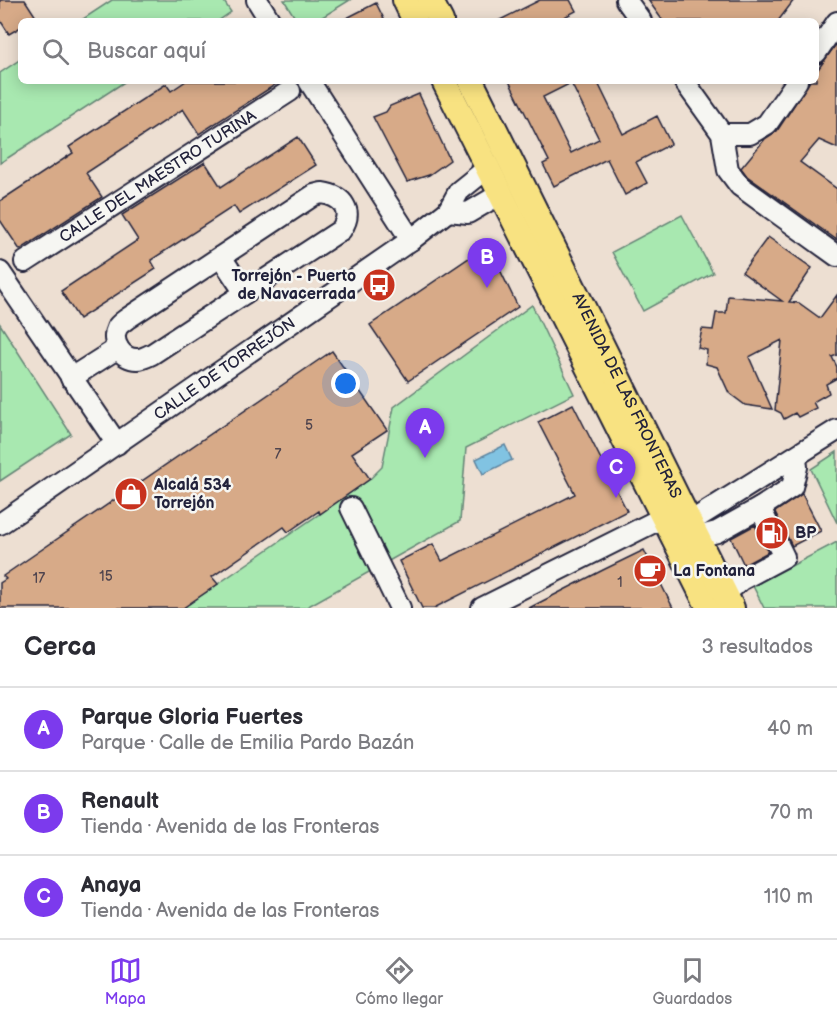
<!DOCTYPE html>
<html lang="es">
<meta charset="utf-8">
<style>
body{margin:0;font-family:"Balsamiq Sans",sans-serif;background:#f2f2f3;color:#2b2b33}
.you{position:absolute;left:346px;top:384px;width:21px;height:21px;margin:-15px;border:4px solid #fff;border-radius:50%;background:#1a73e8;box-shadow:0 0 0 9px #1a73e833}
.badge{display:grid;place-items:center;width:39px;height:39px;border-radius:50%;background:#7c3aed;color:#fff;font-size:20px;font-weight:700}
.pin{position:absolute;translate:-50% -50px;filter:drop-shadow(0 2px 3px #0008)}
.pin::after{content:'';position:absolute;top:32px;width:21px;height:18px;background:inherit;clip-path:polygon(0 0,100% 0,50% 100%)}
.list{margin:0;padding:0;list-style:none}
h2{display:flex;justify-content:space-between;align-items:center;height:78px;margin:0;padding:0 24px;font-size:26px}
h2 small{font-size:20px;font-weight:400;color:#7c7c81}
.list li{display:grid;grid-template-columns:39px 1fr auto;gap:18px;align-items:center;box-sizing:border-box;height:84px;padding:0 24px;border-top:2px solid #e1e1e2}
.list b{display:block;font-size:22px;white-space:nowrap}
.list p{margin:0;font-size:20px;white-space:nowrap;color:#7c7c81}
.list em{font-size:20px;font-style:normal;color:#7c7c81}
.icon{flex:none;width:33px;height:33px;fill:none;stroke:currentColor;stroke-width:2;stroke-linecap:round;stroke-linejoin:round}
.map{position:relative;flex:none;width:837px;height:608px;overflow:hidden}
.search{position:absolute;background:#fff;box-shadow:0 3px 15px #0003;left:18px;right:18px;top:18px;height:66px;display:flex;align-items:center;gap:15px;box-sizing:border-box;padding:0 21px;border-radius:9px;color:#7c7c81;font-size:22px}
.sheet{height:330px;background:#fff}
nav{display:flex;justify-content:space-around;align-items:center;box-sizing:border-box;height:84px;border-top:2px solid #e1e1e2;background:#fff;font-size:16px;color:#7c7c81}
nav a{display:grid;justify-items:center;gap:3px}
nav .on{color:#7c3aed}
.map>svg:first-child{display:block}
</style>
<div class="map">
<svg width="837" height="608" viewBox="0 0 837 608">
<rect width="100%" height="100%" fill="#eddfd2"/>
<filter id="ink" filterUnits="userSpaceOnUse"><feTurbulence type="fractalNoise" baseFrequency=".0167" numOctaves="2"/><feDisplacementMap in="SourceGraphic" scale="12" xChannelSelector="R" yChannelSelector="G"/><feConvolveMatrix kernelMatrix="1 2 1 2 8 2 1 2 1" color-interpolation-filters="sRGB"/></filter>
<g filter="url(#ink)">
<path fill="#a8e8b0" stroke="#658576" stroke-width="1.5" d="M112,0H223L231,12L218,21H80Z
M284,0H350L316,21H297Z
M21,59V81H126L0,163V73Z
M682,215L713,273L643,311L612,252Z
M532,305L574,394L466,448L460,521L305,608H183L370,479L382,467L394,407Z
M0,324L71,434L0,481Z
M837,452V523L811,469Z
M837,542V608H764L753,586Z"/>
<path fill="#81c3e2" stroke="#5b839f" stroke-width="1.5" d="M505,445L512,460L483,474L476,459Z"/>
<path fill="#d7aa88" stroke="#22223b" stroke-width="1.5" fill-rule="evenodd" d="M0,0H25L36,17L30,21H21V27L9,34L0,20Z
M540,0H570L576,11L557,21H498Z
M648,0H794L778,21H663Z
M376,3L385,21H341Z
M837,43V148L819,140L800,162L837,189V240L747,176L741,168L765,139L777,131L810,81H816V72Z
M186,81H281L199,134L183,109L86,173L102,197L20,250L0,220V201L73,153L69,147L166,84L171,91Z
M509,81H597L623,134L657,116L671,144L636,162L647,183L625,195L607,159L554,186L543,164L549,161ZM571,83L599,139L571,153L543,97Z
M419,94L450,160L429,175L407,182L373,117L386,112L390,106Z
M298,137L316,165L239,214L234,206L151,260L156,269L79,319L61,291L138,240L122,215L205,162L221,187Z
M768,237L812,268L789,302L799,303L820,318L837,295V355L832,357L837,367V378L826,384L829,393L813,402L816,408L798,417L795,413L784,419L781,413L775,410L782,340L749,357L772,409L745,405L729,393L717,367L706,364L707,350L698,348L702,329L713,330L716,313H726L728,296L782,301L742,272Z
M488,245L518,307L408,381L370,325Z
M332,351L387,430L352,453L370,479L320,514L319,511L288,532L284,527L212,577L218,584L183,608H0V583L6,579L3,576Z
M573,404L627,511L434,608H422L399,561L433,544L442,561L575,494L538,422Z
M802,494L821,531L792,546L775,512Z
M755,525L768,552L744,565L731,538Z
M644,550L673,608H529L603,570Z"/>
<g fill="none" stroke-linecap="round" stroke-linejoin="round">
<g stroke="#22223b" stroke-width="24">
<g id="minor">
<path d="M257,0L270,21"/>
<path d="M626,0L641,21"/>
<path d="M816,53L837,22"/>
<path d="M309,81L411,240"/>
<path d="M684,81L722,134L728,170L740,186L837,256"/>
<path d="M722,134H750L767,124L797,81"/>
<path d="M322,193C343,196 354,211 341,230L152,354C148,356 142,359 138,359C122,360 110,342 117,328C119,324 124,321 128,318L314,195Z"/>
<path d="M448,211L468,213L502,193"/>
<path d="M221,257L245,293"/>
<path id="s1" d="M25,262L290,91"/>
<path d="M0,272L117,444"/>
<path d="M71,378L118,348"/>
<path d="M351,508L400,608"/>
<path d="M760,508L792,487L797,467L796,457"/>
<path d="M690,522L837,430"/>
<path id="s2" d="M0,524L411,240L448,211L459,191L489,167"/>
<path d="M698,537L717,532L760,508L784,557L741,580L726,593"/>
<path d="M482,608L654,522L664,519"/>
</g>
</g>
<g stroke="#22223b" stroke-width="28">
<g id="major">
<path d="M405,0L415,21"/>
<path d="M430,0L441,21"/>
<path d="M444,81L709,608"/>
<path id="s3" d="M471,81L732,608"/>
</g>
</g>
<use href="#minor" stroke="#f6f6f2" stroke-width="20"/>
<use href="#major" stroke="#f8e281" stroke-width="24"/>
</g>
</g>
<defs>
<g id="bus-disc" transform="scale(1.725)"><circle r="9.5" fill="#c8321e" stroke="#f6f6f2"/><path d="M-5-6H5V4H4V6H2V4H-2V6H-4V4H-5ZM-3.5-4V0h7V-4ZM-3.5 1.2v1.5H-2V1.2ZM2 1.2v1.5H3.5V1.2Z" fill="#fff"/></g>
<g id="shop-disc" transform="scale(1.725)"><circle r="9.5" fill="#c8321e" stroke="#f6f6f2"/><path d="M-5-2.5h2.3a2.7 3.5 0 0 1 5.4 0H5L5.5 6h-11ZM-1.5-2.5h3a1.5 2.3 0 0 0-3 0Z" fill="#fff"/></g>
<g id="fuel-disc" transform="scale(1.725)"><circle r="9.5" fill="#c8321e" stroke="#f6f6f2"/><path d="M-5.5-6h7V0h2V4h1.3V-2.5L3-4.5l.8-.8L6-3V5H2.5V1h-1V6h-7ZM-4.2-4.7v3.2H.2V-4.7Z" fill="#fff"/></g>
<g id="cafe-disc" transform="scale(1.725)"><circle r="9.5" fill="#c8321e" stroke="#f6f6f2"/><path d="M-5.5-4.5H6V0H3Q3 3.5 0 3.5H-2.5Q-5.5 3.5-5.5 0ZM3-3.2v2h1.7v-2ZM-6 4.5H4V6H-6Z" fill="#fff"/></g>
</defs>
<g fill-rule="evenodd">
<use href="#bus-disc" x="379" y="285"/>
<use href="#shop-disc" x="131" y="494"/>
<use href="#fuel-disc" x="772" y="533"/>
<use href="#cafe-disc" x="650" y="571"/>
</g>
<g text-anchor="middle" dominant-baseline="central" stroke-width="5" stroke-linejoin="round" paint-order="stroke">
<g font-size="14" fill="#4f444e">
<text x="309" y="425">5</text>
<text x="278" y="454">7</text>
<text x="106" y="576">15</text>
<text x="39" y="578">17</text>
<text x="620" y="582">1</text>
</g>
<g font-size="16" fill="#22223b" stroke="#f6f6f2">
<text stroke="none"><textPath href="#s1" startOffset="158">CALLE DEL MAESTRO TURINA</textPath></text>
<text stroke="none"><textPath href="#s2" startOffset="273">CALLE DE TORREJÓN</textPath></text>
<text stroke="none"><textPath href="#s3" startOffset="351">AVENIDA DE LAS FRONTERAS</textPath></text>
</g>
<g font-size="16" font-weight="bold" fill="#22223b" stroke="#f6f6f2" text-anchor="start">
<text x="356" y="276" text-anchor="end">Torrejón - Puerto<tspan x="356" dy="18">de Navacerrada</tspan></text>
<text x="154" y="485">Alcalá 534<tspan x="154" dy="18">Torrejón</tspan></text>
<text x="795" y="533">BP</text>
<text x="673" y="571">La Fontana</text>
</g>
</g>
</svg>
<div class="you"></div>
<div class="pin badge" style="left:425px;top:458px">A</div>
<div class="pin badge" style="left:487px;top:288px">B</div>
<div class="pin badge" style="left:616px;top:498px">C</div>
<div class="search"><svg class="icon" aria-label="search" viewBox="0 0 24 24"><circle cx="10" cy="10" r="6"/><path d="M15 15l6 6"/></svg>Buscar aquí</div>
</div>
<section class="sheet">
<h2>Cerca<small>3 resultados</small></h2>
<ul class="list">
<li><span class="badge">A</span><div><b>Parque Gloria Fuertes</b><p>Parque · Calle de Emilia Pardo Bazán</p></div><em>40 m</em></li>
<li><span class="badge">B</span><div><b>Renault</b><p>Tienda · Avenida de las Fronteras</p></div><em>70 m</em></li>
<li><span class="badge">C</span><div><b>Anaya</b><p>Tienda · Avenida de las Fronteras</p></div><em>110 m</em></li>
</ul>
</section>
<nav>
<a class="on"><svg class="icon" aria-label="map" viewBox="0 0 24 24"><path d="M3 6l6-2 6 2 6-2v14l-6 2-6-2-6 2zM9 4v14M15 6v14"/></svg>Mapa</a>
<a><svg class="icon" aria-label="directions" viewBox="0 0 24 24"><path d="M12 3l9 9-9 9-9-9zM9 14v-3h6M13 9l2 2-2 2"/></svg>Cómo llegar</a>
<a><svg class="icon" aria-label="saved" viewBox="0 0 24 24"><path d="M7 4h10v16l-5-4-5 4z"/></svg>Guardados</a>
</nav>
